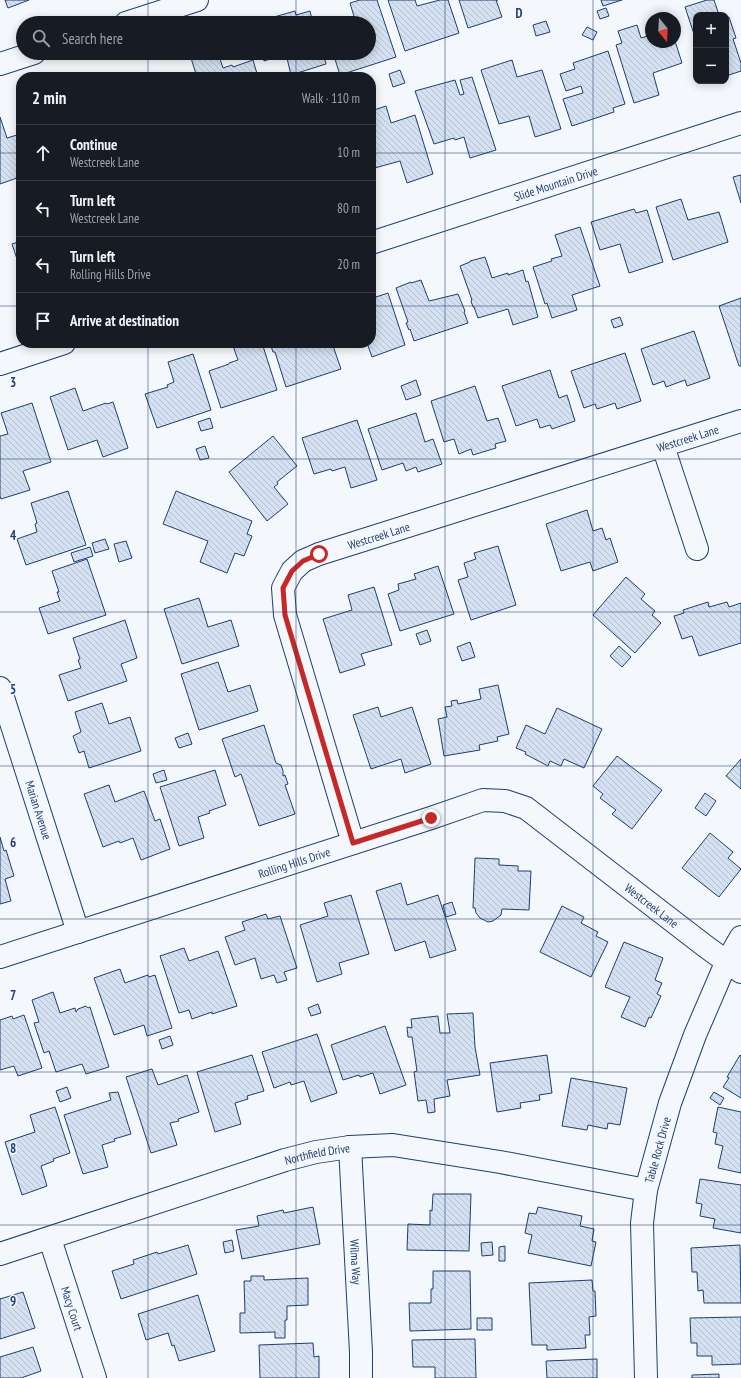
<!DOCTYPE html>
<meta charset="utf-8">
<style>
body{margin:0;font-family:"PT Sans Narrow",sans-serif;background:#20242c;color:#f1f3f6}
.controls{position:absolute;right:12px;top:12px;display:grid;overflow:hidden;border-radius:8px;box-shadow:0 2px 10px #0003}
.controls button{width:36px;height:36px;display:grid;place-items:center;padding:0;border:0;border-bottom:1px solid #363941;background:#171b24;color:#f1f3f6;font:20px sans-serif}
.compass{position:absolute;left:645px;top:12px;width:36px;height:36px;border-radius:50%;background:#171b24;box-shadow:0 2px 10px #0003;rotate:162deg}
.stop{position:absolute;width:12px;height:12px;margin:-9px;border:3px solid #c62828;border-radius:50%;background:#fff}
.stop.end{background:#c62828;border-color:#fff;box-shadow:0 1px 4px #0008}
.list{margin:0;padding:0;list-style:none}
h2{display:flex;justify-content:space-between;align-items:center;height:52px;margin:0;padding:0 16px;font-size:17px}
h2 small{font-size:13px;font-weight:400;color:#9ea1a6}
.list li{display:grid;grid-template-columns:26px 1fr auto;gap:12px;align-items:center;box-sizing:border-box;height:56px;padding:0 16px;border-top:1px solid #363941}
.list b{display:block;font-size:15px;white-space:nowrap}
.list p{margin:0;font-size:13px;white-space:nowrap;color:#9ea1a6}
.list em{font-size:13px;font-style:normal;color:#9ea1a6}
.icon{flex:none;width:22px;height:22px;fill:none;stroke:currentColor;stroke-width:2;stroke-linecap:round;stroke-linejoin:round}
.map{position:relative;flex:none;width:741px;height:1378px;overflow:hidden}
.search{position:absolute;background:#171b24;box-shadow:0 2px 10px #0003;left:16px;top:16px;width:360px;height:44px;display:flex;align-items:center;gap:10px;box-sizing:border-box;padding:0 14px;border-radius:22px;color:#9ea1a6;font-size:15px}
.panel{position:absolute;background:#171b24;box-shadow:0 2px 10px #0003;left:16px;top:72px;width:360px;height:276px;border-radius:16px}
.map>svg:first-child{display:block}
</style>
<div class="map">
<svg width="741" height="1378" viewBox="0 0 741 1378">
<defs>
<pattern id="building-back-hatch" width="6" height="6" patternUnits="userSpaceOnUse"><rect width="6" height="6" fill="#d5e0f0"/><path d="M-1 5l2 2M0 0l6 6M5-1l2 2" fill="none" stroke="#b6c1d1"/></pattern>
</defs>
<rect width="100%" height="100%" fill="#f4f7fb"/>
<path fill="url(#building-back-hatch)" stroke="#1d3f73" d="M5,0H29L8,8Z
M360,0H377L396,57L340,75L333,53H369V23H356L350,3Z
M388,0H415L417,6L440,0H448L459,33L405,51Z
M459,0H498H496L502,17L468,28Z
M601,0H622L603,6Z
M707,0H714L719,15H696V40L685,7Z
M606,8L609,16L600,19L597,11Z
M295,11L296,15L310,11L313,23H276L274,17Z
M729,17L736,38L733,39L741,63V71L726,76V18Z
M546,21L550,32L536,36L533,25Z
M637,25L641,38L651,35V42H675V41L682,63L653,73L659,95L634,103L616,45L622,43L618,31Z
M587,27L597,32L593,40L582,35Z
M608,51L625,104L613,108L614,112L572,126L563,99L583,93L581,86L566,91L560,74L575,69L573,63Z
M194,53H218L223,68L232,65L233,67L253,60L258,77H197L190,55Z
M262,53H323L326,64L291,75L286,54L264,61Z
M512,60L517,77L542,70L561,129L535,137L529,116L499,124L481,70Z
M400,70L405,83L393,87L389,74Z
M472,77L496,150L470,158L464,137L455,140L454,138L434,144L415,91L455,80L460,95L464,94L460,80Z
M386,106L391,123L415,115L433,174L407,183L400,161L371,169V111Z
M0,117L7,138L17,135L18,136L21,135V191L17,178L0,184Z
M741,175V203L733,177Z
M681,199L688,220L719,212L728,242L673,260L656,207Z
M634,209L636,213L647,210L663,262L629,273L620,244L600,250L591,222Z
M580,227L600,286L572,295L577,310L552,318L547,303L545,304L533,267L552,261L551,259L562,256L555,235Z
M21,241V271L12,244Z
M485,257L492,278L508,273V275L523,270L526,282L528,281L538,317L513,325L508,309L478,318L474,307H473L471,301L472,300L460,266L470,262V261Z
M421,280L429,301L458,294L465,311L464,312L468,323L414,341L410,329L409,330L406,323L408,322L396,288L411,282V283Z
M374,292L376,297L388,293L405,345L372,357L367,343H371V293Z
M741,298V366H739L719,306Z
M620,317L623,325L614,328L611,320Z
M694,331L710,378L687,386L685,380L666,387L664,381L653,385L641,349Z
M232,343H262L277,390L221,408L209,371L229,364V363L238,360Z
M270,343H332L341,369L286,387L275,352H273Z
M625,353L641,401L617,409L615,403L597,409L595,404L584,408L571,371Z
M193,354L211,410L157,428L145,394L168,387L167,385L174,382L168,362Z
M550,370L559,398L567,395L575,421L552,429L550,425L540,428L537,419L516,426L502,386Z
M416,380L421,395L406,400L401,386Z
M475,386L487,421L498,418L506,441L495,444L496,448L473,455L471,449L459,454L454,439L444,442L431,401Z
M75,388L83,411L106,403L107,404L113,402L128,448L103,457L97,440L68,450L50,397Z
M32,403L51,462L23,471L30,490L1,499L0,496V436L8,434L1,413Z
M416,413L425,442L433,439L442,464L418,472L416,467L406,471L403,463L382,470L368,429Z
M210,418L213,428L201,431L198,422Z
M357,420L377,480L351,488L345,467L332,471L331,469L314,474L302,438Z
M273,436L297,466L277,482L278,484L274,487L288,504L267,521L229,472Z
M205,446L209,458L200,460L196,449Z
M68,491L86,545L26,565L17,539L37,532L35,524L37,523L31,503Z
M176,491L252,521L247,534L252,536L244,556L235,553L227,573L200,562L208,541L163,524Z
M587,510L593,531L602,528L606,540L610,538L618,562L593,571L590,562L561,571L546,524Z
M105,539L109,549L95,553L92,543Z
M126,541L132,558L119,562L114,544Z
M498,546L516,605L471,620L458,580L468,577L464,563L476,559L474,553Z
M90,547L93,556L74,562L71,553Z
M87,559L106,615L48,634L39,608L60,601L57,592H59L52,571Z
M438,566L454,614L400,631L388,594L399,590L398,584L416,579L414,574Z
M626,577L645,594L641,599L655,611L652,615L661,623L635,653L593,615Z
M374,587L392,645L361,654L365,665L340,673L323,619L352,610L348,595Z
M199,598L208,627L231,620L239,646L182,664L164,609Z
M708,602L709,607L727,602L729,607L741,603V643L699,656L692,636L682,639L674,616L684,613L683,610Z
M125,620L137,658L121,664L127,681L68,701L59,675L81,668L78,660L80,659L73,638Z
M427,630L431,641L420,645L416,634Z
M470,642L475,657L462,661L457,647Z
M619,646L631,657L622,667L610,656Z
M218,662L228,692L250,685L258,711L199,730L181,674Z
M498,685L509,734L497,737L498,741L479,745L480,750L444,756L438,719L447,717L445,707L452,706L451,701L457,700L458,704L481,699L479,689Z
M102,703L109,724L130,717L141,751L89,768L84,751L79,753L73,736L81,732L75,712Z
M378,707L381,717L412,707L431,764L405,773L401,759L371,769L353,715Z
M557,708L602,729L584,768L564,759L561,766L550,761L548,766L525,754L526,752L516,748L526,725L545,734Z
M264,725L276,763L281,765L283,771V776L285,775L288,784L285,785L295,814L259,826L241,774L235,777L222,739Z
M188,733L192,744L179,748L175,738Z
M617,756L662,790L632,829L612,814L616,810L600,798L603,794L593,786Z
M741,759V789L726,776Z
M164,770L167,780L156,783L153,774Z
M215,770L226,805L209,811L210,813L198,817L204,838L179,846L160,787Z
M109,785L115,802L144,791L155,821L160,819L170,849L141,860L133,838L120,843L119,841L103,847L84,794Z
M705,793L716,801L706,816L695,808Z
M710,833L733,852L728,858L741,869L719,897L682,868Z
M0,837L4,851L6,850L14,876L5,879L11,901L0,904Z
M475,858L499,859V865L518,866V871H531L529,910L502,909L501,915L493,921L488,922L480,918L476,913L475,908H473Z
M401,883L407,905L438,895L456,950L430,958L425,941L395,951L376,891Z
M351,895L369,954L339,963L342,974L317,982L300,925L328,916L324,903Z
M452,902L456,914L446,917L443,905Z
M562,906L584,917L581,923L598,932L596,936L608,942L591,977L540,952Z
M266,914L268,919L280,916L297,968L284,972L287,980L277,983L274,975L261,979L255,958L235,965L225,937L245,930L242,922Z
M624,942L663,958L655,980L662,983L657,994L661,996L651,1018L649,1017L645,1027L621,1017L630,997L605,987Z
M184,948L189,961L218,951L237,1006L212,1014V1012L192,1019L189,1010L179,1013L160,956Z
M120,969L125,983L148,975L149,977L155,975L172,1028L147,1036L144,1025L114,1035L94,978Z
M53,992L60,1013L75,1008L76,1012L78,1009L86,1006L88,1008L90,1007L109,1067L86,1074L82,1064L56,1072L49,1051L44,1053L34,1023L39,1022L32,1000Z
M318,1004L321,1013L311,1016L308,1008Z
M473,1013L475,1047L480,1075L447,1080L450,1096L434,1099L435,1112L428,1113L426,1100L418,1101L414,1072L417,1071L412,1037H408L407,1027L412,1028L411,1019L438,1016L440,1033H450L447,1014Z
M24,1015L42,1068L18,1076L14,1066L0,1070V1020L12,1016L13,1019Z
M385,1026L406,1085L380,1094L373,1073L360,1077L359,1075L343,1080L331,1045Z
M317,1034L337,1093L311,1102L304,1081L291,1085L290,1082L274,1088L262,1052Z
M170,1036L173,1045L162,1049L159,1040Z
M252,1055L264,1091L247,1096L248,1099L235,1103L241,1124L215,1132L197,1072Z
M547,1055L552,1093L539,1095L540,1100L520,1103L521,1108L497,1112L490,1063Z
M740,1055L741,1056V1098L723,1087L729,1078L727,1077Z
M152,1069L158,1085L187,1075L199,1112L178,1119L179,1121L170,1123L177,1145L151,1153L126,1077Z
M571,1078L627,1088L620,1125L608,1123L607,1129L588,1125L587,1130L562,1126Z
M67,1087L71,1098L60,1102L56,1091Z
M118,1092L131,1134L114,1139L115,1141L102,1145L108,1167L83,1174L64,1115L111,1100L109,1093Z
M714,1092L724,1098L720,1105L710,1098Z
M55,1107L70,1153L53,1159L54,1161L41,1166L47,1186L22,1195L5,1142L35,1132L30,1115Z
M718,1107L741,1112V1173L718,1168L723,1146L715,1144L717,1133L713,1132Z
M700,1179L741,1185V1233L713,1228L715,1219L700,1216L702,1204L696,1203Z
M433,1194H471L469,1251L407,1250L408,1224L430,1225V1210L432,1211Z
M313,1207L320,1244L242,1259L236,1230L259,1226L257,1216L283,1210L284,1213Z
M538,1207L582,1216L580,1226L594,1229L592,1241L596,1242L591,1266L528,1253L532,1235L525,1233L529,1213L536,1214Z
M232,1240L234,1251L225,1253L223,1242Z
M492,1242L493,1255L482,1256L481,1243Z
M188,1245L197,1274L121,1299L112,1271L134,1264L133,1260L157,1252L158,1254Z
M740,1245L741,1303H704L703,1290L698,1291L697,1272H692L691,1248Z
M505,1246V1261H499V1247Z
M433,1271H470L471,1329L410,1331L409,1303H431V1289H433Z
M251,1276H264V1280L308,1278V1305L287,1306V1320H285V1338H275V1332L240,1333V1313H245L244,1281H251Z
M592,1280L593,1291H595L596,1316L589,1317L590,1335H585L586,1348L547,1350V1345H532L529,1283Z
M23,1292L35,1328L0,1339V1298V1299Z
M198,1295L215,1351L179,1361L174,1345L172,1346L168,1333L146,1340L138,1314Z
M741,1317V1364L712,1365V1356H697V1343H691L690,1318Z
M477,1318H492V1330H477Z
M475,1339L476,1378H435V1367H413L412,1340Z
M313,1343L314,1357L319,1356V1378H260L259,1345Z
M33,1347L41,1371L21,1378H0V1357Z
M597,1359V1378H547L546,1361Z
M719,1374V1378H692V1375Z"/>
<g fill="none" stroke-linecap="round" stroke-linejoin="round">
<g stroke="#1d3f73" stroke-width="24">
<g id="minor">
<path d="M126,23L197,0"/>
<path d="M0,64L34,53"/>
<path id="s1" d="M371,243L741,123"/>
<path d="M0,364L64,343"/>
<path d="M663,446L697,549"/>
<path id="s2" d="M0,688L78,932"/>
<path id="s3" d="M353,843L285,615L283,588L292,571L303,561L319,554L741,421"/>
<path id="s4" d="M0,957L431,818L483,800L505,801L526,808L705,946L741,972"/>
<path id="s5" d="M350,1147L361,1352V1378"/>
<path id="s6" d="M50,1239L95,1378"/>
<path id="s7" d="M0,1254L285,1160L316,1152L350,1147L393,1145L500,1162L646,1190"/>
<path id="s8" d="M646,1378L642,1223L646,1190L670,1103L695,1035L726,963L741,937"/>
</g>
</g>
<use href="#minor" stroke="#f4f7fb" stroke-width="22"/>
</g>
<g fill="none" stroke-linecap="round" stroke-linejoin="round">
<path stroke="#c62828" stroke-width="5" d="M319,554L303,561L292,571L283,588L285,615L353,843L431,818"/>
</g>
<path fill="none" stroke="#1d3f73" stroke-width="1" stroke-opacity="0.55" d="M148,0V23M296,0V23M445,0V1378M593,0V1378M148,53V77M296,53V77M0,153H21M371,153H741M0,306H21M371,306H741M148,343V1378M296,343V1378M0,459H741M0,612H741M0,766H741M0,919H741M0,1072H741M0,1225H741"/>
<g text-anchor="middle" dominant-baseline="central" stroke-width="3" stroke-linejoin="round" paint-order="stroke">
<g font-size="12" fill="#1d3f73" stroke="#f4f7fb">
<text stroke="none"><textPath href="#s1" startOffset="194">Slide Mountain Drive</textPath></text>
<text stroke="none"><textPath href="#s3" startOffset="703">Westcreek Lane</textPath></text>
<text stroke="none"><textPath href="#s3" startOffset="379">Westcreek Lane</textPath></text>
<text stroke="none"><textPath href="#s2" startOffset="128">Marian Avenue</textPath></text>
<text stroke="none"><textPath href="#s4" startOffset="309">Rolling Hills Drive</textPath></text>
<text stroke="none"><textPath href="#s4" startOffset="711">Westcreek Lane</textPath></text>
<text stroke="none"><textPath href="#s8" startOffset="230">Table Rock Drive</textPath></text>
<text stroke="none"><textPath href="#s7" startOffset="333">Northfield Drive</textPath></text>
<text stroke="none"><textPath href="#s5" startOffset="115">Wilma Way</textPath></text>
<text stroke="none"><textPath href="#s6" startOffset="73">Macy Court</textPath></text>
</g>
</g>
<g font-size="13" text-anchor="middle" font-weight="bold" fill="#1d3f73" stroke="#f4f7fb" stroke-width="3" stroke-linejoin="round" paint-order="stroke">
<text x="519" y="18">D</text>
<text x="13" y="387">3</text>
<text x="13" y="540">4</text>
<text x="13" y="694">5</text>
<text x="13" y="847">6</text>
<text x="13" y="1000">7</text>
<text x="13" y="1153">8</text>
<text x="13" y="1306">9</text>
</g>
</svg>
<div class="controls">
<button>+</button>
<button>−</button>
</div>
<svg class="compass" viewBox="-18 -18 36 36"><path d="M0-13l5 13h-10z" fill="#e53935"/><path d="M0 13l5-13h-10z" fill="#9ea1a6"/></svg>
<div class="stop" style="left:319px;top:554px"></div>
<div class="stop end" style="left:431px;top:818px"></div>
<div class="search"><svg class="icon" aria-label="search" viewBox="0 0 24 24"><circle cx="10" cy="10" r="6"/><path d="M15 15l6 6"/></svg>Search here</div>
<section class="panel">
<h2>2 min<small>Walk · 110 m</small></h2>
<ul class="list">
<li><svg class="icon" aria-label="ahead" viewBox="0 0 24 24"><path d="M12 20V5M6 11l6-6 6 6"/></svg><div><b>Continue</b><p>Westcreek Lane</p></div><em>10 m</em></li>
<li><svg class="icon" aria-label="left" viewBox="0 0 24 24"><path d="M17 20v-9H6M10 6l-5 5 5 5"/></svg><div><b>Turn left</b><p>Westcreek Lane</p></div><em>80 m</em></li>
<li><svg class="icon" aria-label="left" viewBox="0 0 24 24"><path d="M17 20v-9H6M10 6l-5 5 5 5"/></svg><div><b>Turn left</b><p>Rolling Hills Drive</p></div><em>20 m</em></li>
<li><svg class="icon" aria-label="arrive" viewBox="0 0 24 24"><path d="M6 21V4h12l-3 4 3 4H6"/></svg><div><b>Arrive at destination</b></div></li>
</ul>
</section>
</div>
